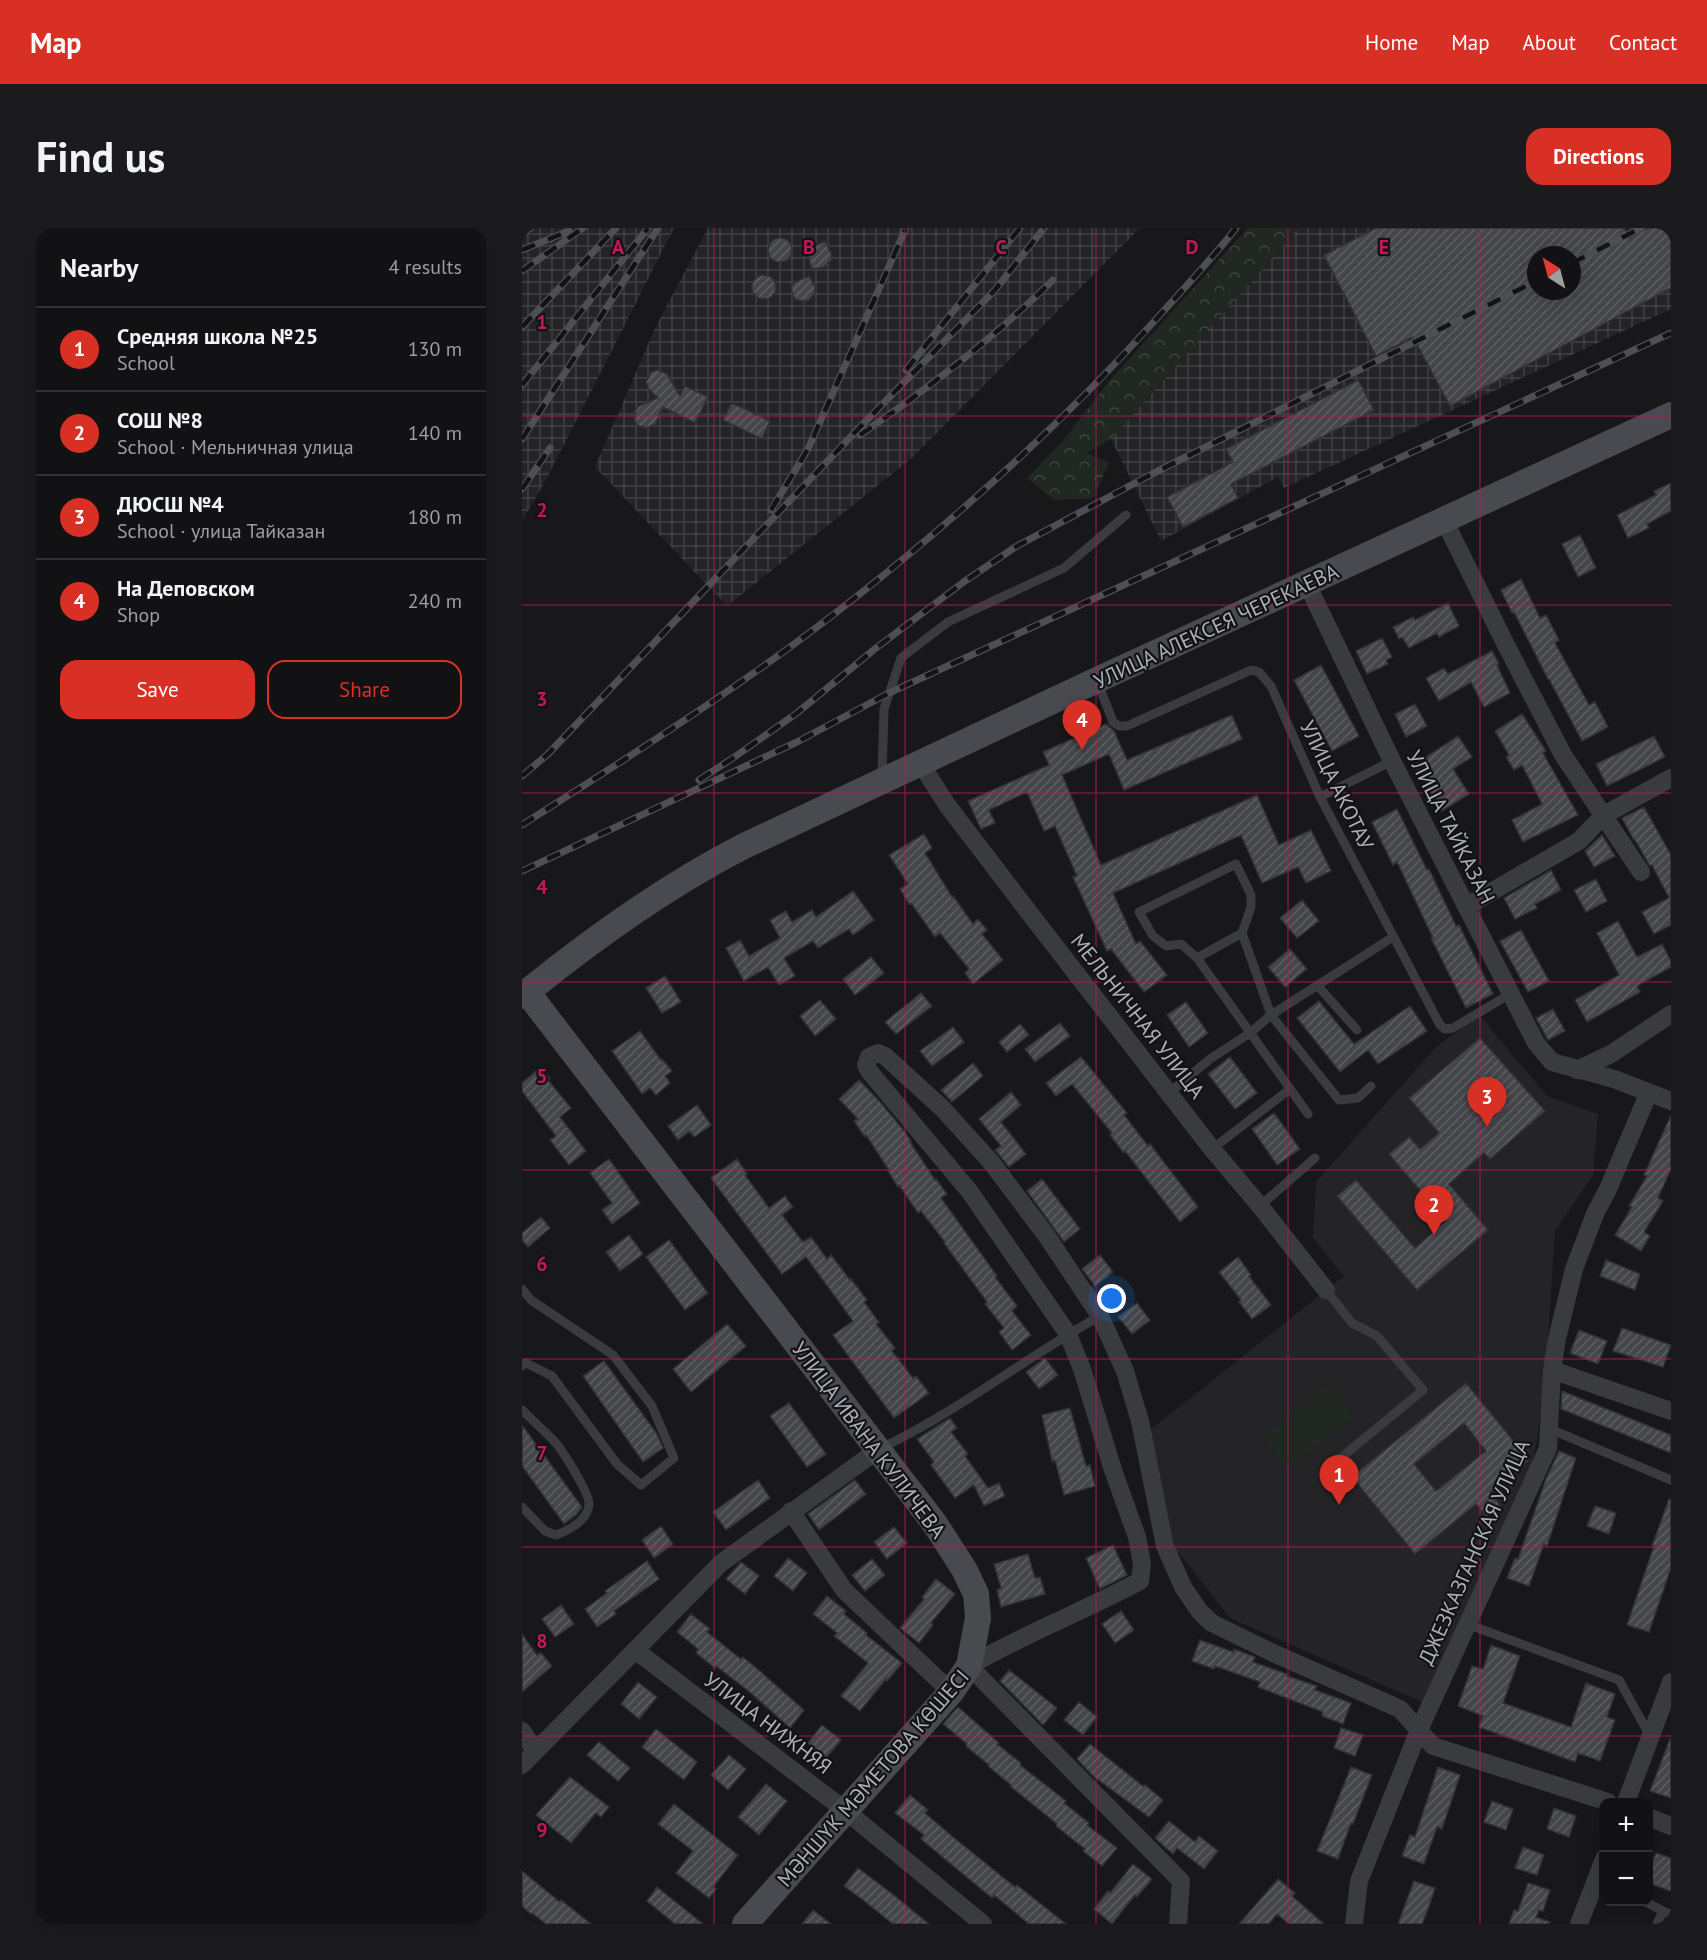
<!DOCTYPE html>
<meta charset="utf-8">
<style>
body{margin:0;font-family:"PT Sans",sans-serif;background:#1b1b1d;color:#f1f3f6}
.controls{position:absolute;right:18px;bottom:18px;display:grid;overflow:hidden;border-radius:12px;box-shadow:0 6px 24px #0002}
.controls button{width:54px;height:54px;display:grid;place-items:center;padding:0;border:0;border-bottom:2px solid #313234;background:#121214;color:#f1f3f6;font:30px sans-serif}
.compass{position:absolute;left:1005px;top:18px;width:54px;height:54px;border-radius:50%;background:#121214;box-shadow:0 6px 24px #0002;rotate:324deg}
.you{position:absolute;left:590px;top:1071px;width:21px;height:21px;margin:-15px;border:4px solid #fff;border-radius:50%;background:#1a73e8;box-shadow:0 0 0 9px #1a73e833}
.badge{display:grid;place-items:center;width:39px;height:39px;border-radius:50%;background:#d93025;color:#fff;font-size:20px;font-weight:700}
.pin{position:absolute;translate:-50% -50px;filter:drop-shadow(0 2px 3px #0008)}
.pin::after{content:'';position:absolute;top:32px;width:21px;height:18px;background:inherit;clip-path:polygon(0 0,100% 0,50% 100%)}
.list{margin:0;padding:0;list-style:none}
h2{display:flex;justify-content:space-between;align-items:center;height:78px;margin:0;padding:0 24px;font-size:26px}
h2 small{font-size:20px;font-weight:400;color:#9c9ea0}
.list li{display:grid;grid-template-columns:39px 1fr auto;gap:18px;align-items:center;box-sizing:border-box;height:84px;padding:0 24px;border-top:2px solid #313234}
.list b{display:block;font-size:22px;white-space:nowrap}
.list p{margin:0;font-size:20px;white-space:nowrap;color:#9c9ea0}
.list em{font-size:20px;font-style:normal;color:#9c9ea0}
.actions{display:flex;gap:12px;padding:18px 24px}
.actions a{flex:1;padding:14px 0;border:2px solid #d93025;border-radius:18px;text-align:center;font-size:21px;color:#d93025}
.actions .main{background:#d93025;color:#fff}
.map{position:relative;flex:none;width:1149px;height:1696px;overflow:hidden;border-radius:18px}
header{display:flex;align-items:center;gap:36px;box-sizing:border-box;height:84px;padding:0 30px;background:#d93025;color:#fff}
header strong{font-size:28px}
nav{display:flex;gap:33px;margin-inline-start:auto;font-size:21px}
.intro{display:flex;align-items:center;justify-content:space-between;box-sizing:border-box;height:144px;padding:0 36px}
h1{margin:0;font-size:42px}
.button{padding:15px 27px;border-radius:18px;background:#d93025;color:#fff;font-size:21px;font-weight:700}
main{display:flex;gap:36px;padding:0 36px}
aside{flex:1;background:#121214;border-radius:18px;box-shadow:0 6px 24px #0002}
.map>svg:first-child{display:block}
</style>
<header>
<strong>Map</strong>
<nav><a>Home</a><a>Map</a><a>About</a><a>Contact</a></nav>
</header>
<div class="intro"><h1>Find us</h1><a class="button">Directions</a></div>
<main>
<aside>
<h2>Nearby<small>4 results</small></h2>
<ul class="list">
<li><span class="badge">1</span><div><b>Средняя школа №25</b><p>School</p></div><em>130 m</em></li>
<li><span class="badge">2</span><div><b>СОШ №8</b><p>School · Мельничная улица</p></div><em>140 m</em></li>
<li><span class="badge">3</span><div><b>ДЮСШ №4</b><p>School · улица Тайказан</p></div><em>180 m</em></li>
<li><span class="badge">4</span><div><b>На Деповском</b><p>Shop</p></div><em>240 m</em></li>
</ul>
<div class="actions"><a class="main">Save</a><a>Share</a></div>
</aside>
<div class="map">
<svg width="1149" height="1696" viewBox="0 0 1149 1696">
<defs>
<pattern id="industrial-grid" width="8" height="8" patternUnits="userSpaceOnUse" patternTransform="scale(1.5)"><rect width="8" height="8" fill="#242427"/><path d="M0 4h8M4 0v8" fill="none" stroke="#414144"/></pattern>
<pattern id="forest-crowns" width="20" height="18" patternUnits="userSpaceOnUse" patternTransform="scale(1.5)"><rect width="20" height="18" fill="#202821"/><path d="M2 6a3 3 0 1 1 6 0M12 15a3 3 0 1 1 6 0" fill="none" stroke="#3e453f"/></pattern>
<pattern id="building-hatch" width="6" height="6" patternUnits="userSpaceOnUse" patternTransform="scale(1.5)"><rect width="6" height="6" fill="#45464a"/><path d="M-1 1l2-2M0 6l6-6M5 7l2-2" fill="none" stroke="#5d5e62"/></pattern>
</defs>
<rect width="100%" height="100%" fill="#18181a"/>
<path fill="#242427" d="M958,788L1025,868L1076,886L1071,947L1033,1003L1023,1155L1014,1218L1010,1234L900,1474L708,1390L653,1320L628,1202L822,1048L791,1010L794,954L916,817Z"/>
<path fill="url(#industrial-grid)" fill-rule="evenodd" d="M0,0H152L25,250L0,293Z
M186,0H618L390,230L205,378L73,239L133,100Z
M777,0H1149V81L762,260L756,249L639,313L589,211ZM1014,27H1050V63H1014Z"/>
<path fill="#202821" d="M805,1156L831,1188L766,1241L740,1209Z"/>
<path fill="url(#forest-crowns)" d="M726,0H777L589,211L565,225L587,235L571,270L532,272L505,250L540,214L588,152Z"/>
<path fill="url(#building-hatch)" stroke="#323236" stroke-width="1.5" fill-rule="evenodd" d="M854,0H1102L1107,10L1126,0H1143L1149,12V60L928,178L891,109L854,128L802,27ZM1014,27H1050V63H1014Z
M246 22a12 12 0 1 1 24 0a12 12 0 1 1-24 0Z
M303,13L309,25L310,31L302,39L290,41L285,25L291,19Z
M230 59a12 12 0 1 1 24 0a12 12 0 1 1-24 0Z
M287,48L293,59V65L286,73L275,72L271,68L269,59L273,54Z
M135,142L145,146L158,168L163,158L186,169L173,195L141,179L133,196L128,199L123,200L117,198L113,194V183L117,178L136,170L126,160L124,154L129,144Z
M836,152L852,182L709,256L716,270L661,299L645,269L711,234L704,221Z
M210,175L248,193L240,211L201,192Z
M1149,255V283L1125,296L1127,300L1106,310L1095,287L1134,267L1132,263Z
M1058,307L1074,340L1056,349L1040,316Z
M999,351L1018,390L1024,387L1037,412L1033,415L1067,477L1073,474L1086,499L1060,513L1027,451H1026L992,384L990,385L979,362Z
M926,375L937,398L917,409L915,405L887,420L880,409L877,411L871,399L891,389L893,392Z
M860,410L870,429L864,432L866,436L845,446L834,423Z
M970,423L977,436L975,437L988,465L962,479L949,454L917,473L904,450L922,440L926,446Z
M799,437L837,508L810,523L772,452Z
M893,476L905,498L884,509L873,486Z
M1000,486L1024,523L1021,525L1056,587L1001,614L990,592L1020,576L1000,537L992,542L984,529L987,527L973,503Z
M710,487L720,511L602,562L587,526L540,547L579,637L735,567L757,617L789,602L809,643L784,655L776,639L740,655L719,607L591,665L614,716L618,713L645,747L622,764L589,721L585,723L551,649L555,648L533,598L522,603L505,564L467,582L473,595L459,601L446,573L527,537L521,524L584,496L592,503L605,532Z
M936,508L950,529L931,541L947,566L920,583L892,537Z
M1132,508L1143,529L1085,558L1074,536Z
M1122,579L1149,627V697L1132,706L1120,684L1147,670L1130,637L1128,638L1113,612H1112L1100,590Z
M875,581L905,642L907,641L934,698L937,697L971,766L944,780L909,710H911L875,634L871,637L850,594Z
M402,606L410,620L403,625L430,669L431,668L451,696L456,691L465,702L460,706L481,732L451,756L443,745L447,741L418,705L413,709L389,675L387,676L378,661L386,656L367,627Z
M1080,607L1093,628L1072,639L1063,623Z
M1029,642L1039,662L1013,676L1015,680L993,691L982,670Z
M1074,651L1085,673L1064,684L1052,662Z
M331,663L352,692L331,707L327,701L296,720L291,713L262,730L273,748L257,757L246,739L222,753L204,720L218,712L227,728L258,710L248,692L264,683L270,694L290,682L294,689Z
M780,672L797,693L775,710L758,690Z
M1096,693L1115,729L1140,716L1149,733V739L1115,758L1118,764L1065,794L1053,772L1097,747L1075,705Z
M999,702L1027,753L1006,764L978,713Z
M768,721L785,741L763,759L746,739Z
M349,729L362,745L333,767L321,751Z
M143,748L159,774L140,785L124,760Z
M399,765L410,778L374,806L363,794Z
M298,772L314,791L293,808L278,788Z
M797,773L832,816L888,778L905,803L856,836L846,822L818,844L775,790Z
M664,774L686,805L667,819L645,787Z
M1031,781L1043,803L1026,812L1014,790Z
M538,795L548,808L513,834L503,821Z
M498,796L507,807L485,824L477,814Z
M431,799L442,814L410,838L398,823Z
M118,803L139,832L140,831L150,843L143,848L148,855L134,867L128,860L120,866L90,823Z
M958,810L1023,883L968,931L962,925L927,956L966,1002L895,1062L815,968L834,952L893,1020L924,993L867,926L887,909L898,921L917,905L887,870Z
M559,829L605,885L602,887L626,918L628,916L676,979L658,994L603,923L601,924L588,907L590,905L550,856L534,868L524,855Z
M708,829L735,865L713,881L686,846Z
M451,835L461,848L430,874L419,862Z
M19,839L28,850L26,852L49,880L38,889L64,923L47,937L28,912L34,908L0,863V855Z
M337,852L359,875L383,904L389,913L388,914L413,952L414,951L425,966L419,970L475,1048L473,1049L495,1078L490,1083L509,1107L490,1122L477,1104L482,1100L463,1076L465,1074L422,1015L423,1014L399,983L396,985L377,957L376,959L366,943L367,942L344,907L342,908L332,893L336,891L317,871Z
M489,864L499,877L479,894L504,926L487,939L473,922L479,918L457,891Z
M175,877L189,897L172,909L168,903L156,912L146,898Z
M752,885L778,921L755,937L730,901Z
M1149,887V941L1136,970L1141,973L1122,1004L1128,1008L1119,1023L1093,1007L1110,979L1107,978L1125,948L1122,947Z
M87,931L118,975L90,996L80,982L90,975L68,945Z
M215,931L225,946L223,947L247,980L263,968L271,979L260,987L281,1014L289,1009L305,1031L309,1027L328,1052L329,1051L345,1072L342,1074L357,1094L354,1096L373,1120L370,1123L391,1150L394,1148L407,1165L372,1190L311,1107L331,1093L284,1029L260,1046L189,950Z
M520,951L558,1001L542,1014L505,963Z
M19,989L28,1000L6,1019L0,1012V1005Z
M107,1007L121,1026L98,1043L84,1024Z
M147,1012L186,1065L163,1082L124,1029Z
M578,1027L591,1044L573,1058L560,1041Z
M716,1029L729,1047L727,1048L749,1077L730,1091L717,1074L719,1072L697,1044Z
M1084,1032L1118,1046L1113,1062L1078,1048Z
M615,1075L628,1092L610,1106L596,1089Z
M205,1096L224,1118L169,1164L151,1141Z
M1100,1100L1149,1117L1141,1139L1091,1123Z
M1057,1102L1085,1113L1076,1136L1048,1125Z
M523,1130L536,1147L517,1161L504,1144Z
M82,1133L135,1206L141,1220L121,1234L61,1148Z
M944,1155L1007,1232L968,1264L978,1277L965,1289L954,1276L893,1326L830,1249ZM942,1195L964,1223L914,1263L892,1236Z
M1040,1163L1149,1207V1225L1039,1181Z
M267,1175L304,1226L285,1239L248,1188Z
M548,1180L564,1238L568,1237L573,1258L542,1267L533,1232L530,1233L520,1187Z
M428,1190L435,1200L429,1204L446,1226L443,1228L466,1260L477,1255L483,1268L462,1278L452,1257L433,1270L409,1237L412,1234L395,1211Z
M0,1197L60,1279L55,1286L42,1296L0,1238Z
M1037,1223L1054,1230L1025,1318L1022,1316L1007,1358L985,1350L993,1330L996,1331L1024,1251Z
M236,1252L248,1270L204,1302L191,1284Z
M333,1252L344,1266L297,1302L286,1286Z
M1147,1271L1149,1272V1340L1127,1404L1105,1397L1132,1318H1130Z
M1073,1278L1094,1285L1087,1306L1065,1298Z
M139,1298L151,1316L132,1330L120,1312Z
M372,1299L385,1315L365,1331L352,1314Z
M591,1317L605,1347L578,1361L564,1330Z
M506,1326L513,1350L518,1349L523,1366L479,1379L475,1362L479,1360L472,1336Z
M266,1330L285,1345L271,1363L252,1348Z
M350,1331L363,1347L343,1363L330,1347Z
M125,1333L137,1351L92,1383L94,1386L75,1399L63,1381L85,1365L83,1363Z
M219,1334L237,1348L223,1366L204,1351Z
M414,1351L433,1366L409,1395L411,1397L397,1415L378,1400L402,1371L400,1369Z
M305,1368L324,1383L322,1386L345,1405L344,1407L380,1435L365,1453L364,1451L338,1483L319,1468L346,1435L312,1408L315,1405L291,1386Z
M39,1377L52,1396L33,1409L20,1391Z
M599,1383L612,1402L593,1415L580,1396Z
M169,1386L188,1401L185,1404L219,1431L221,1429L239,1444L282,1482L268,1500L229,1465L194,1438L193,1440L174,1425L176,1421L155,1404Z
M0,1406L15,1427L19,1425L30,1438L0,1464Z
M678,1412L711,1424L712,1421L733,1429L731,1434L765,1446V1448L795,1458L793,1462L829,1475L821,1496L800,1488L801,1484L736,1459L738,1454L693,1438L692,1441L670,1433Z
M969,1417L998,1428L981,1475L1049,1499L1064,1455L1093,1466L1085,1489L1093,1492L1078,1533L1056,1525L1053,1534L957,1499L961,1488L936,1478L950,1438L961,1441Z
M487,1442L535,1480L521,1497L478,1453Z
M116,1454L135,1469L117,1491L99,1476Z
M557,1474L575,1489L561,1507L542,1492Z
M436,1479L477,1515L475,1516L499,1535L498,1537L544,1573L542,1575L567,1595L565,1597L595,1620L580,1638L561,1623L563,1621L534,1598L535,1596L488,1558L489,1557L466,1538L467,1537L444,1518L445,1516L421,1496Z
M300,1497L319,1512L304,1530L286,1515Z
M819,1500L841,1507L833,1528L812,1520Z
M134,1501L175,1534L162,1552L120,1519Z
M1148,1511H1149V1570L1128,1563Z
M77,1514L108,1540L96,1553L65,1527Z
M568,1516L621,1558L623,1557L641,1572L627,1589L571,1548L555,1531Z
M207,1527L224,1541L206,1562L189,1547Z
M829,1539L850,1547L831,1596L829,1595L816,1631L795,1623Z
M916,1539L938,1547L920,1601L915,1599L902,1636L880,1628L888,1607L893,1609Z
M48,1549L87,1579L79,1589L74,1585L49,1615L14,1587Z
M244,1556L265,1573L237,1607L216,1589Z
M388,1567L406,1582L403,1585L431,1609L493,1659L495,1657L544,1696H507L472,1667L470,1670L424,1632L399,1611L402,1607L373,1585Z
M970,1573L991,1581L984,1602L962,1594Z
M152,1576L216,1627L191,1659L194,1661L187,1670L154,1645L171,1623L136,1596Z
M1032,1580L1054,1588L1047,1609L1025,1601Z
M647,1593L673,1614L677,1608L696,1623L682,1641L655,1620L651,1626L633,1610Z
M1001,1619L1022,1627L1015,1647L993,1640Z
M1134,1625L1149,1630V1663L1126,1655V1646Z
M611,1636L630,1651L615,1669L613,1667L590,1696L572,1681L586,1663L588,1665Z
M336,1640L368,1664L407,1696H371L341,1672L322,1658Z
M0,1643L38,1674L39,1672L69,1696H24L10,1685L9,1686L0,1678Z
M756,1651L773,1665L770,1668L802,1696H767L755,1686L747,1696H717Z
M892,1653L913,1660L906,1681L900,1696H876Z
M1006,1655L1028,1662L1021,1683L1017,1682L1014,1689L1028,1694L1027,1696H987L992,1682L996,1683Z
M135,1659L181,1696H153L125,1673Z
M291,1682L309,1696H280Z"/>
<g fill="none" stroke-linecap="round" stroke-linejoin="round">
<path stroke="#393b3f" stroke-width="9" d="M575,453L591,494L597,498H605L729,442L737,444L749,458L798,569L918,797L923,801L931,800L988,766
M360,549L362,481L379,430L426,394L542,340L604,287
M798,569L870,533
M720,705L749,787L817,872L836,870L849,858
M675,730L659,716L644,718L631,708L617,684L714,636L729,667V679L720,705L675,730L786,886
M795,757L835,802
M647,865L688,831L728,805L749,787L871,709
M690,921L768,861
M738,978L793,930
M0,1061L9,1072L91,1127L130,1178L152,1230L119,1257L95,1236L30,1148L4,1135L0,1138
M804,1062L830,1095L855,1108L901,1162L815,1233
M0,1182C11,1193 24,1204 34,1215C42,1225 68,1266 67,1277C65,1293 47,1302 34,1307L23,1303L0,1279
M1028,1201L1149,1252
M357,1221C435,1184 503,1130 578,1088
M945,1396L1097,1452L1128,1508
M1124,1674L1141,1683
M1135,1696L1141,1683L1149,1686"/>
<path stroke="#393b3f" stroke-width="18" d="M922,292L984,417L1041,527L1119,644
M785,356L870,533L1014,815L1030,834L1092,851L1149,873
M399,536L425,577L509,687L690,921L738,978L804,1062
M945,678L1057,613L1082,587L1149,550
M1055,842L1089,826L1149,786
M1030,1142L1149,1183
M269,1283L322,1362L429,1464
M113,1422L324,1583L461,1696
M0,1503L13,1523
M0,1537L199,1335L356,1222
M1104,1574L1149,1454
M1126,1589L1149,1598
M656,1696L659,1653L447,1438C502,1406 562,1383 618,1353L620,1336L615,1309L591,1242L560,1141L546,1106L448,964L347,843L344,837L347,829L356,825L363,828L420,880L469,934L524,1007L578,1088L603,1143L618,1193L643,1318L661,1359L678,1384L690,1395L751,1425L878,1481L911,1518L1086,1574
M832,1696L837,1653L897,1502L1026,1220L1030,1142L1035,1111L1052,1041L1073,986L1086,961L1127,864
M1057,1696L1082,1631"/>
<path stroke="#484a4f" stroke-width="26" d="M5,764L413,1296L442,1341L454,1366L456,1390L447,1438L429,1464L223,1696
M0,768C70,711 142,659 222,618L575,452L1149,187"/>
<g stroke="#4d4f54" stroke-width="7">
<path id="rail" d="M0,4L9,0
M0,22L47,3
M1050,35L1119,0
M0,43L61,0
M0,99L94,0
M384,142L498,0
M0,157L126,0
M338,207C407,160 472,110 531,52
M0,211L136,0
M0,261L28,220
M249,282L286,221L384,0
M0,548L26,526L339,198L473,62L522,0
M177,552L211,530L275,485L354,420L443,353L495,318L630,246L1014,53
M0,597C113,525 228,453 334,369C442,284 545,191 637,88C663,59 690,31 714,0
M0,643L275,514L367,465L1149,105"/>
</g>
<use href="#rail" stroke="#131315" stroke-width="4.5" stroke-dasharray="14" stroke-linecap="butt"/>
</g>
<path fill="none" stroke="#c2185b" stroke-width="1.5" stroke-opacity="0.55" d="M192,0V1696M383,0V1696M574,0V1696M766,0V1696M958,0V1696M0,188H1149M0,377H1149M0,565H1149M0,754H1149M0,942H1149M0,1131H1149M0,1319H1149M0,1508H1149"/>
<g text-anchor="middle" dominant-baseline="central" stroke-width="4.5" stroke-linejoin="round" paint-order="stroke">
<g font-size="21" fill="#acb0b9" stroke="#131315">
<text transform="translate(694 398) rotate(-25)">УЛИЦА АЛЕКСЕЯ ЧЕРЕКАЕВА</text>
<text transform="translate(815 557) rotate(64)">УЛИЦА АКОТАУ</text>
<text transform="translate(929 599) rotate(63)">УЛИЦА ТАЙКАЗАН</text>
<text transform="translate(616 788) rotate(52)">МЕЛЬНИЧНАЯ УЛИЦА</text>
<text transform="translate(347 1212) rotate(53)">УЛИЦА ИВАНА КУЛИЧЕВА</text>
<text transform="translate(952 1324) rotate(-66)">ДЖЕЗКАЗГАНСКАЯ УЛИЦА</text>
<text transform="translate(246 1495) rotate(37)">УЛИЦА НИЖНЯЯ</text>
<text transform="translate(351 1550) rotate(-49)">МӘНШҮК МӘМЕТОВА КӨШЕСІ</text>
</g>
</g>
<g font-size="20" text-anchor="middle" font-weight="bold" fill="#c2185b" stroke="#131315" stroke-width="4.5" stroke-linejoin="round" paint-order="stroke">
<text x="96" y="26">A</text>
<text x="287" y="26">B</text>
<text x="479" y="26">C</text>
<text x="670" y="26">D</text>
<text x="862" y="26">E</text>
<text x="20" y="101">1</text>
<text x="20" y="289">2</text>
<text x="20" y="478">3</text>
<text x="20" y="666">4</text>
<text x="20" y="855">5</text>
<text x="20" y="1043">6</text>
<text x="20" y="1232">7</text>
<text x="20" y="1420">8</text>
<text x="20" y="1609">9</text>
</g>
</svg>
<div class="controls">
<button>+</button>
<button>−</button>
</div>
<svg class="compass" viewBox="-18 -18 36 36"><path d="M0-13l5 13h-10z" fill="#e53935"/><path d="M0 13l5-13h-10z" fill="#9c9ea0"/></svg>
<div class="you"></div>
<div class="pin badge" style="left:817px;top:1277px">1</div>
<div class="pin badge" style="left:912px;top:1007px">2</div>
<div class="pin badge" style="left:965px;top:899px">3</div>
<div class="pin badge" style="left:560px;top:522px">4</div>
</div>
</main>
